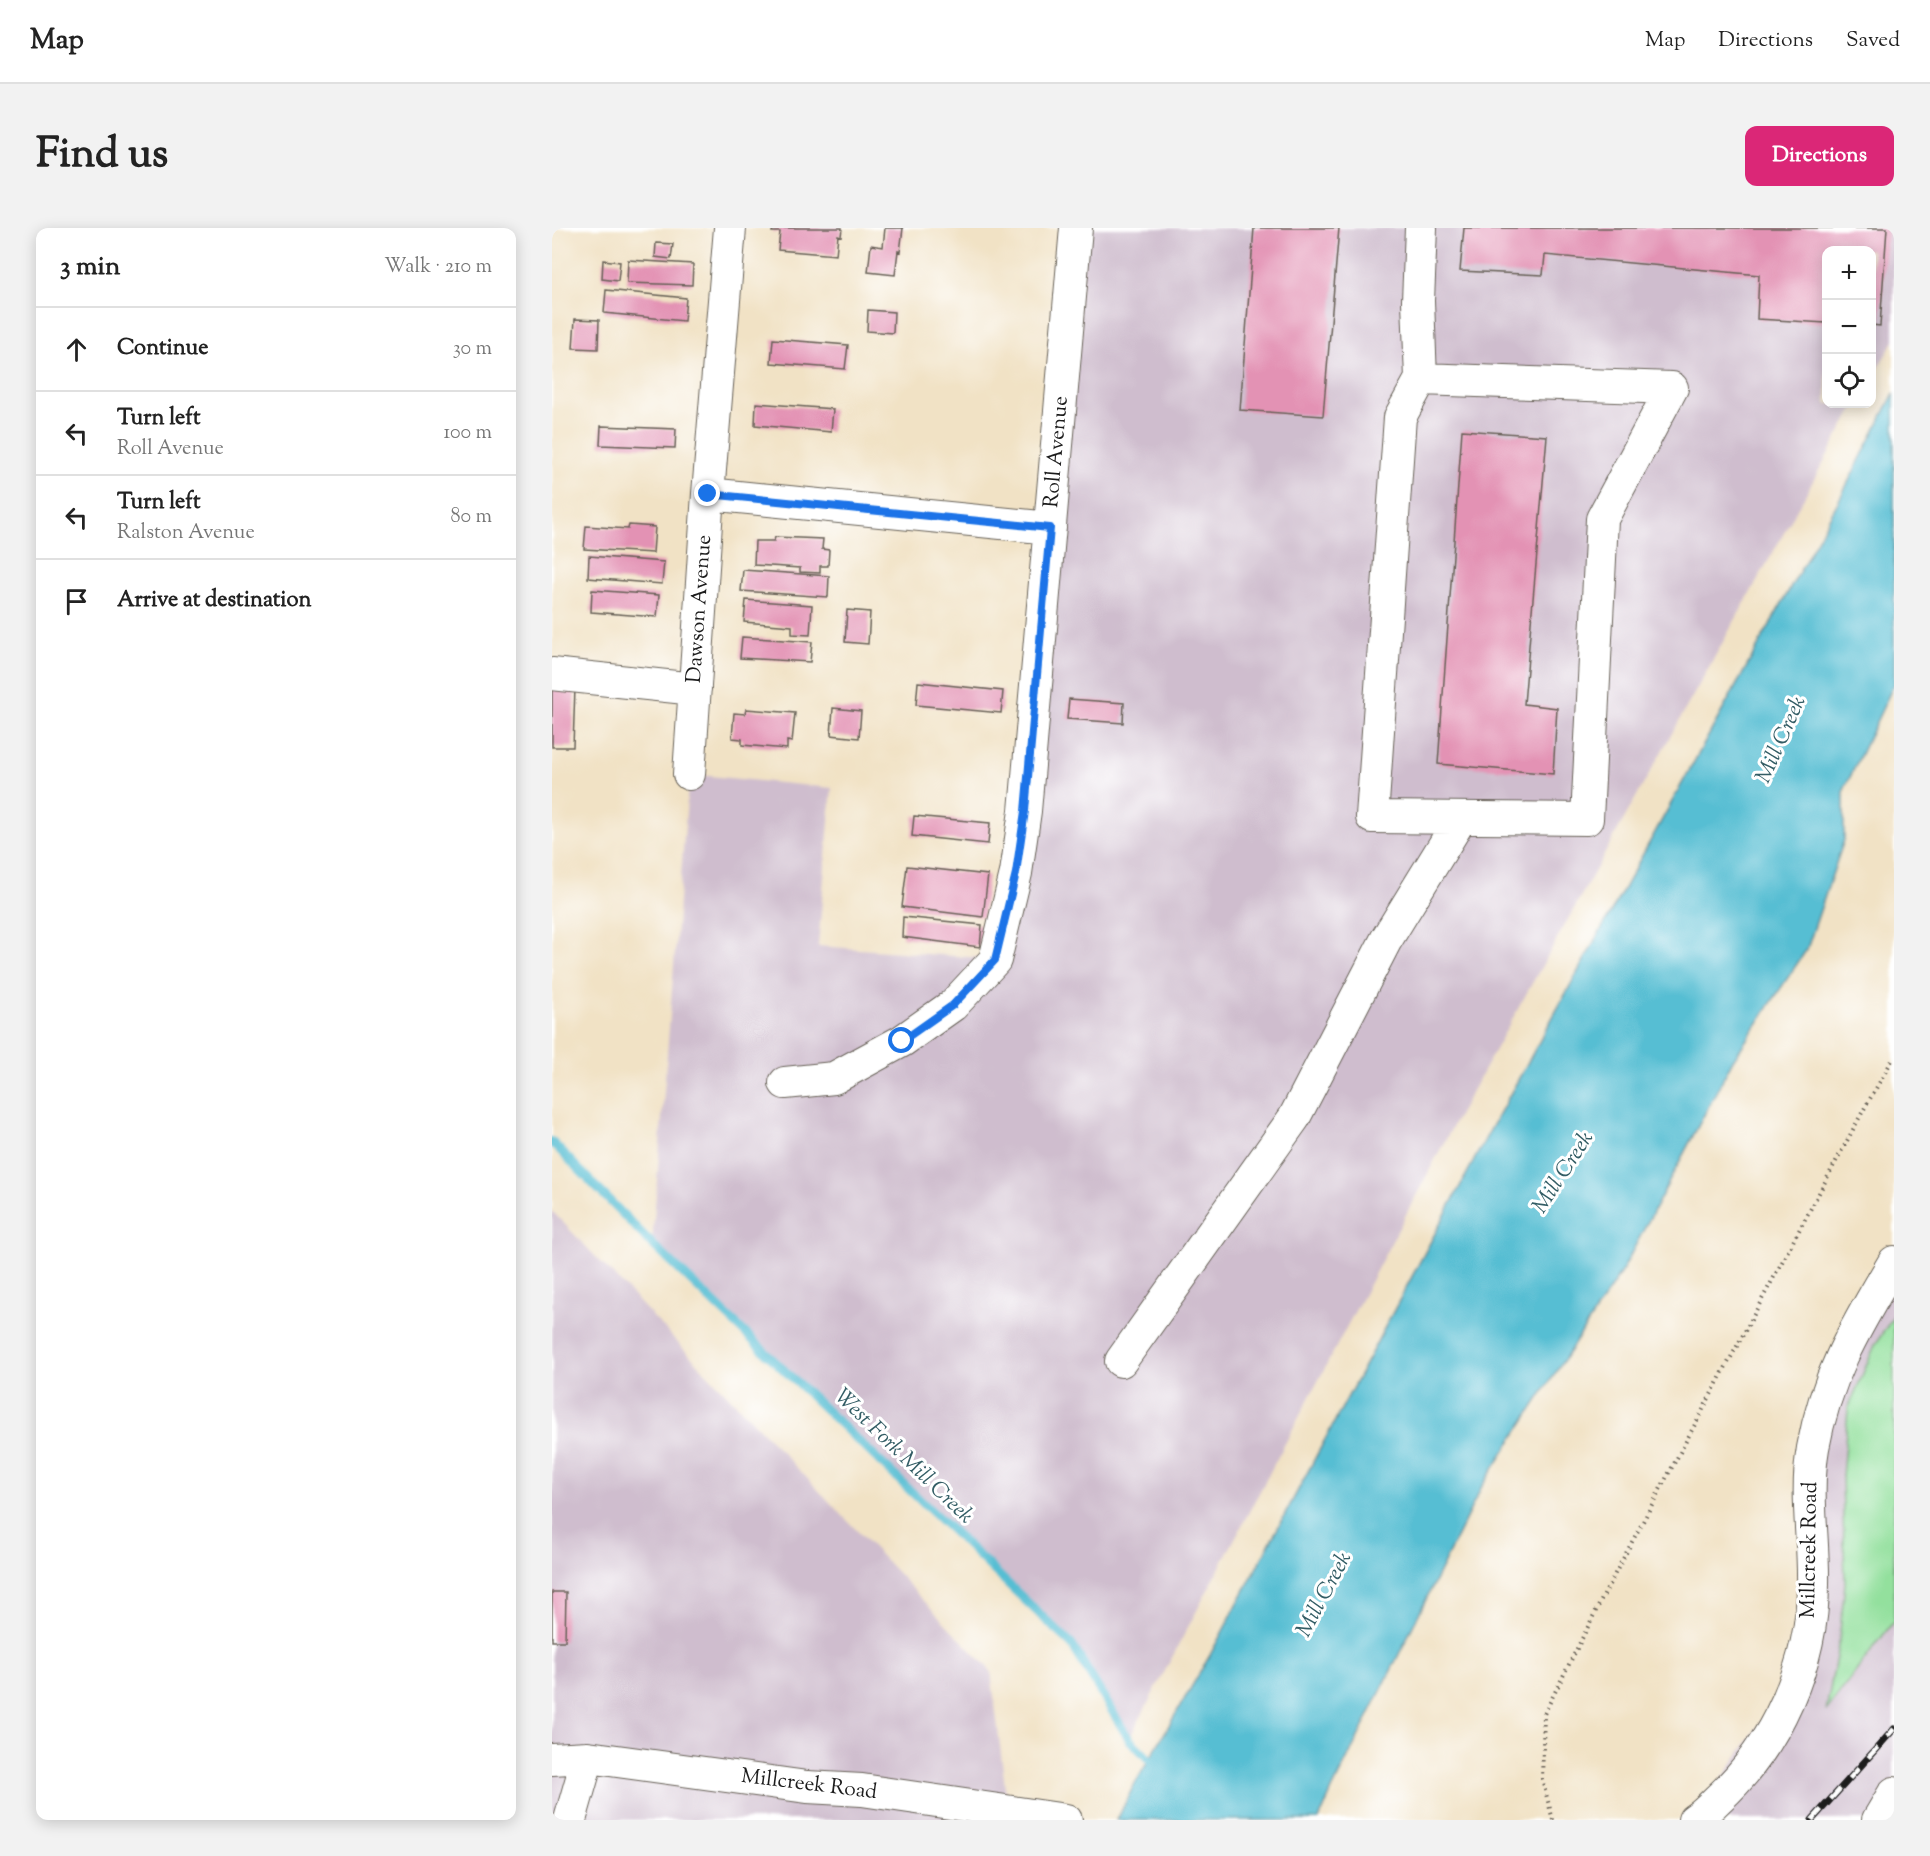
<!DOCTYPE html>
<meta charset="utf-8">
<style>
body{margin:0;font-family:"Sorts Mill Goudy",serif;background:#f2f2f2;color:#222}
.controls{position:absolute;right:18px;top:18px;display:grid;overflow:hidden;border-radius:12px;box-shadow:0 3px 15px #0003}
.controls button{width:54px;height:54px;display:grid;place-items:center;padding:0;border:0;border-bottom:2px solid #e0e0e0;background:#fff;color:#222;font:30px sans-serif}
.stop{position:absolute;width:18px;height:18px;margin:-14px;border:4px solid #1a73e8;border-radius:50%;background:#fff}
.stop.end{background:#1a73e8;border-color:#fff;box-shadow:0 2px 6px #0008}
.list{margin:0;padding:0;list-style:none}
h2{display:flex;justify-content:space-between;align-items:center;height:78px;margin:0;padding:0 24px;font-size:26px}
h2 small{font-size:20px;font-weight:400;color:#767676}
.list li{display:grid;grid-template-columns:39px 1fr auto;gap:18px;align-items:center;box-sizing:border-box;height:84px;padding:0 24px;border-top:2px solid #e0e0e0}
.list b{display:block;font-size:22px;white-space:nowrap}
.list p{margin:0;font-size:20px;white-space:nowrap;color:#767676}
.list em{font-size:20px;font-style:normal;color:#767676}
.icon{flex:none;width:33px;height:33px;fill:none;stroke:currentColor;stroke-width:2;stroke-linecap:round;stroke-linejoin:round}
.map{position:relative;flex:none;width:1342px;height:1592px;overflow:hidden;border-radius:12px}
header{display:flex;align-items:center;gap:36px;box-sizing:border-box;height:84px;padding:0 30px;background:#fff;border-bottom:2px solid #e0e0e0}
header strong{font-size:28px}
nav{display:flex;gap:33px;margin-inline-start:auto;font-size:21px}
.intro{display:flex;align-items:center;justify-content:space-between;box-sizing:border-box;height:144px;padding:0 36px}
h1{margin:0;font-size:42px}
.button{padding:15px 27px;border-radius:12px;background:#db2777;color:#fff;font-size:21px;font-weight:700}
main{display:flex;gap:36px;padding:0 36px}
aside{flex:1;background:#fff;border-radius:12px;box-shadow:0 3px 15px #0003}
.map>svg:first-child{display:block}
</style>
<header>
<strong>Map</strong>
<nav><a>Map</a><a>Directions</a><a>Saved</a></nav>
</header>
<div class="intro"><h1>Find us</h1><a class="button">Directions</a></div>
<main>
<aside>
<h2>3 min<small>Walk · 210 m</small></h2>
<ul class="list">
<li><svg class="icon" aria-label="ahead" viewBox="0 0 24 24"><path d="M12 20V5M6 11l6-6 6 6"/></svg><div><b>Continue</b></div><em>30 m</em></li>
<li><svg class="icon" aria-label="left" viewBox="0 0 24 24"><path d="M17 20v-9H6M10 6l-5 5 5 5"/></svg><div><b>Turn left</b><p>Roll Avenue</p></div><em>100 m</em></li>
<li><svg class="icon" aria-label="left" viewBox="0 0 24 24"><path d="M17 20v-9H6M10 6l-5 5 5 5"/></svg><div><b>Turn left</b><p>Ralston Avenue</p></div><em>80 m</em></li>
<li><svg class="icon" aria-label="arrive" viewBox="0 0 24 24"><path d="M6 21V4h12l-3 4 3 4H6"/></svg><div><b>Arrive at destination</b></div></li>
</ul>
</aside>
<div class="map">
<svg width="1342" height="1592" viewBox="0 0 1342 1592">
<rect width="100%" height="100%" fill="#fff"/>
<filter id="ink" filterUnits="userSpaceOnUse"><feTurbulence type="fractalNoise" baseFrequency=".0167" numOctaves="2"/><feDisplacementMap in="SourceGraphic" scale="12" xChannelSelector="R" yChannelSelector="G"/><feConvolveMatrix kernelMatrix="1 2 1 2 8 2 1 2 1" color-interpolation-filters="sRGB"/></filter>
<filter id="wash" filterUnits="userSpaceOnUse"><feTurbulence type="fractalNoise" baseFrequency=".008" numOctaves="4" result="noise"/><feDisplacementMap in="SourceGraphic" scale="24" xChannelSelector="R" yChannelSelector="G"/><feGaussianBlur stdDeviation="1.35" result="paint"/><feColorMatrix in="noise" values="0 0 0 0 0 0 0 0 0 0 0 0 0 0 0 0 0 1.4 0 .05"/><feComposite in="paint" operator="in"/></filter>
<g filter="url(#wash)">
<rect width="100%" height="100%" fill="#f1e2c5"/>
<path fill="#cfbdce" d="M524,0H1342V113L1320,149V22H1274V176H1304L906,888L577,1511L520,1417L100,1016L137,546L280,560L266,718L443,731Z
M0,983L439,1443L456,1584L454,1592H0Z
M1342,1034V1592H1142L1249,1436L1260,1222Z"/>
<path fill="#93e09d" stroke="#587e5c" stroke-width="1.5" d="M1342,1087V1393L1274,1483L1287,1413L1293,1355L1290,1248L1296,1181L1323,1117Z"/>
<path fill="#56bed3" stroke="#396d78" stroke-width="1.5" d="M1342,165V456L1292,562V612L1255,721L1181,832L1071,1041L930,1258L780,1562L767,1592H565L581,1559L657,1429L936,906L1287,272Z"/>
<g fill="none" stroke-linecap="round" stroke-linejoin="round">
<path stroke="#56bed3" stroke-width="9" d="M0,914L100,1016L520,1417L577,1511L605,1539"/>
</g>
<g id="blocks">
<path fill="#e392b4" d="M221,0H290L289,8L286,7L284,27L226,22L228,4H220Z
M333,0H351L348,24L346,23L343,47L316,44L319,17L331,19Z
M702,0H787L771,188L688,182Z
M912,0H1335L1328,98L1320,97V22H1274V95L1205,91L1207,47L993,27L991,47L908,43Z
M104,15L121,16L119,31L103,29Z
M51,32L68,34L66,53L50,51Z
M76,32L141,36L140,57L75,55Z
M54,62L134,70L132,93L52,85Z
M316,82L342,84L341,105L315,103Z
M23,91L47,92L46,121L21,120Z
M221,111L296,117L293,141L219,135Z
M204,175L281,181L279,204L203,197Z
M49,198L124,201L123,220L48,217Z
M910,202L995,208L972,476L1005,480L1001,546L886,536Z
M77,297L103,299L101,325L32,321L34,298L76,301Z
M223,309L271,311L270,321L277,322L276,338H268V345L248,344V340L202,337L203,313H222Z
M37,328L112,334L110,356L36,350Z
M191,342L277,348L276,369L189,363Z
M40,362L107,367L105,389L39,384Z
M194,372L260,377L258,407L240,406V398L192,394Z
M295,382L318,384L316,416L293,414Z
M190,409L260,414L258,434L188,430Z
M366,454L451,463L449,485L364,477Z
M0,458L23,459L21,519H0Z
M517,471L572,475L571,495L515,491Z
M281,480L309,483L307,510L279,507Z
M194,481L243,485L240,514L235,513V521L190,517V511L180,510L182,485L193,486Z
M362,588L438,595L436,616L360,608Z
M355,638L436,647L431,689L350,679Z
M351,689L430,697L428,719L350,709Z
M0,1364H14L13,1413H0Z"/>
</g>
</g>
<g filter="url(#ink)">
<use href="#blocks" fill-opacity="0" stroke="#676157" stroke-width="1.5"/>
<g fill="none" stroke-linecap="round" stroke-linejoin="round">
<g stroke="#676157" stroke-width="34">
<path id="minor" d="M869,0L866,73L869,151L848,189L820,589L1035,591L1050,291L1120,160L869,151
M156,266L498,300
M0,446L143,461
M137,546L156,266L178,0
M233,855L282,850L350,813L401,777L443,732L464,645L473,583L524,0
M569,1133L742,890L834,712L909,590
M0,1531L36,1529L255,1559L310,1562L514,1592
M18,1592L36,1529
M1142,1592C1151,1586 1159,1578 1166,1571C1224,1518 1261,1435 1261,1356C1262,1311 1253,1266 1261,1220C1274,1147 1305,1097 1342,1034
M1326,1592L1342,1565"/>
</g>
<path stroke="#676157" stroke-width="4" stroke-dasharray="1.5 4.5" stroke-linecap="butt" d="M1001,1592L990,1551L992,1486L1058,1355L1311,883L1342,829"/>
<use href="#minor" stroke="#fff" stroke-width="32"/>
<g stroke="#1c1c1c" stroke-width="7">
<path id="rail" d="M1260,1592L1342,1501"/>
</g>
<use href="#rail" stroke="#fff" stroke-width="4.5" stroke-dasharray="14" stroke-linecap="butt"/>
</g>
</g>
<g fill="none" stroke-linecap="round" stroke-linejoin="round" filter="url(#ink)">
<path stroke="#1a73e8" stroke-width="8" d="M156,266L498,300L473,583L464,645L443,732L401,777L350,813"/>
</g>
<g text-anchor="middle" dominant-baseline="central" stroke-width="6" stroke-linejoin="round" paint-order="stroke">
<g font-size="21" fill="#1c1c1c" stroke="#fff">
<text transform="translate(505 224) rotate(-85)">Roll Avenue</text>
<text transform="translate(148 381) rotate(-86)">Dawson Avenue</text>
<text transform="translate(1258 1322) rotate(-89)">Millcreek Road</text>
<text transform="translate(257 1557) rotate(7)">Millcreek Road</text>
</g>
<g font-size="22" font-style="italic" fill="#335d65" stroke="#fff">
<text transform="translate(1230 512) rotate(-66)">Mill Creek</text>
<text transform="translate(1012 945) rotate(-57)">Mill Creek</text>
<text transform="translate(351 1229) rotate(44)">West Fork Mill Creek</text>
<text transform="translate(773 1367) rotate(-62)">Mill Creek</text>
</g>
</g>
</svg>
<div class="controls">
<button>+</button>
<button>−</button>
<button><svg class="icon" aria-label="locate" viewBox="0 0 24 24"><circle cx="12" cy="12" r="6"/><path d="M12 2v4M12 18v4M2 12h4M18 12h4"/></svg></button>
</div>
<div class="stop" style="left:350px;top:813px"></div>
<div class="stop end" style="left:156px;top:266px"></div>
</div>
</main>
